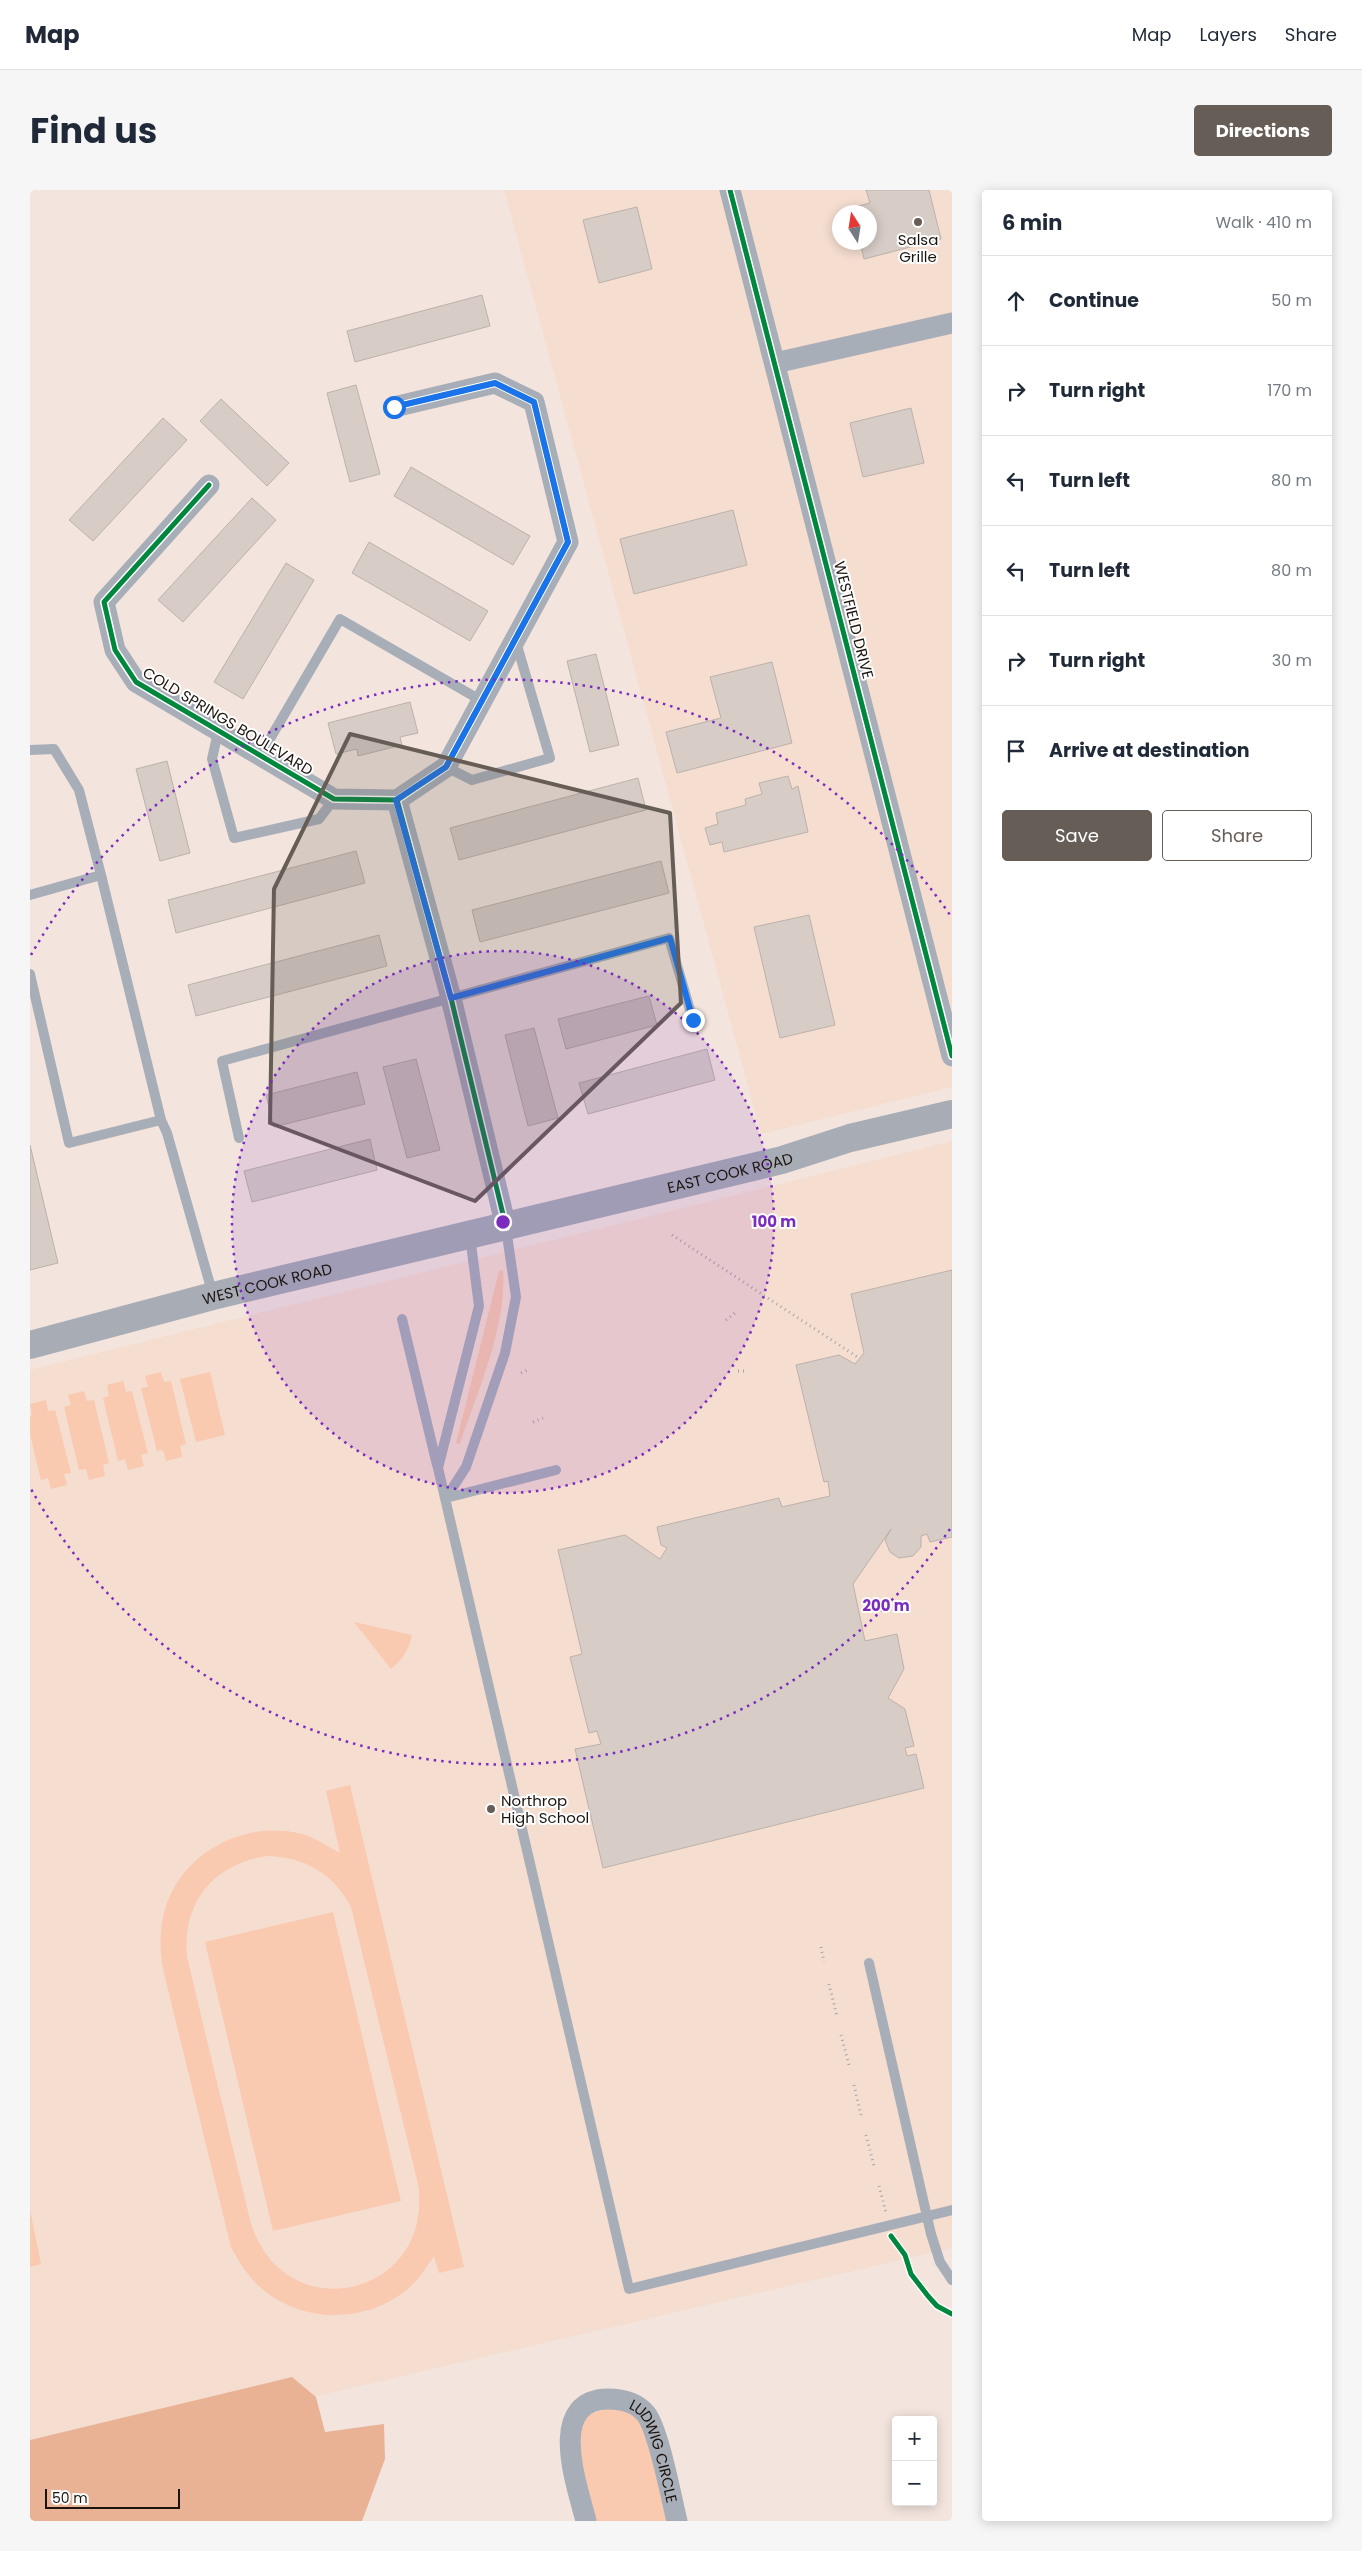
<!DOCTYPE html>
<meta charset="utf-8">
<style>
body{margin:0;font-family:Poppins,sans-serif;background:#f6f6f7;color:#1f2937}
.controls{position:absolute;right:15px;bottom:15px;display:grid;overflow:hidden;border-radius:5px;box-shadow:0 2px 12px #0003}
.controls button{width:45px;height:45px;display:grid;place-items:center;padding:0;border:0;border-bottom:1px solid #e0e1e3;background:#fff;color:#1f2937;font:25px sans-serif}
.compass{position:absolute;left:802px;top:15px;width:45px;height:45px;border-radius:50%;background:#fff;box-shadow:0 2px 12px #0003;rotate:348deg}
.scale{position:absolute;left:15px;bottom:12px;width:135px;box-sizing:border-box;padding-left:5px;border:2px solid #1c140f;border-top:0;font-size:14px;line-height:18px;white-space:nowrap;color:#1c140f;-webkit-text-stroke:4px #fff;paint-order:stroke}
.stop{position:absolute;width:15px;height:15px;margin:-11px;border:4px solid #1a73e8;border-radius:50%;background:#fff}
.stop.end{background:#1a73e8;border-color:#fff;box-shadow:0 1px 5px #0008}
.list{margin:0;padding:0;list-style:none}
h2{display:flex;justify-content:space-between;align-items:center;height:65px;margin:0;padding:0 20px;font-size:21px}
h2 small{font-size:16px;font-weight:400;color:#747a83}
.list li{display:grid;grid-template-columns:32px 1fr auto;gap:15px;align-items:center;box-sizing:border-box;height:90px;padding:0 20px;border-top:1px solid #e0e1e3}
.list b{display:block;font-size:19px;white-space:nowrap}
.list em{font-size:16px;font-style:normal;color:#747a83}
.actions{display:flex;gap:10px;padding:15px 20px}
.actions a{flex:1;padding:11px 0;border:1px solid #675d57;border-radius:5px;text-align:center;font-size:18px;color:#675d57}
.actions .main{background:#675d57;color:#fff}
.icon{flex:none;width:28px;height:28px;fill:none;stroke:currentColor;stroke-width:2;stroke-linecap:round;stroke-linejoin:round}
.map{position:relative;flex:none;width:922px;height:2331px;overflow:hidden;border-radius:5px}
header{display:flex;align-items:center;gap:30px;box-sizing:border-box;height:70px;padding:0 25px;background:#fff;border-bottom:1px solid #e0e1e3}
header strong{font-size:24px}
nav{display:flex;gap:28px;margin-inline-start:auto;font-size:18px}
.intro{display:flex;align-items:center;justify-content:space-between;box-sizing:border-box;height:120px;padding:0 30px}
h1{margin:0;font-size:35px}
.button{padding:12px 22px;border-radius:5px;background:#675d57;color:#fff;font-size:18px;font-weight:700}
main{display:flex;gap:30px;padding:0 30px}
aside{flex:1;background:#fff;border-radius:5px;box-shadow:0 2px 12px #0003}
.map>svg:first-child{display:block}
</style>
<header>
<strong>Map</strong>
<nav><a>Map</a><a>Layers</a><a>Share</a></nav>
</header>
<div class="intro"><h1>Find us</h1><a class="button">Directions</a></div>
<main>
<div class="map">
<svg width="922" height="2331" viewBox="0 0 922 2331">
<rect width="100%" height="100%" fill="#f3e5de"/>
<path fill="#f5ddd0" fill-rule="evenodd" d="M474,0H922V897L731,944ZM809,22H839V52H809Z
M922,951V2058L0,2273V1180Z"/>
<path fill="#f9c9b0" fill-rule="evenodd" d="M473,1080C477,1136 448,1200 430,1254L426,1253L469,1081Z
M131,1182L134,1192L141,1191L156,1254L150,1256L152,1267L136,1271L133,1260L127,1261L111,1198L118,1197L115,1186Z
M180,1182L195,1245L166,1252L150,1189Z
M93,1191L96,1202L102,1201L118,1263L111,1265L114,1276L98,1280L95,1269L88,1271L73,1208L79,1206L77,1195Z
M54,1201L57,1211L64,1210L79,1273L73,1275L75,1286L59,1290L56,1279L49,1280L34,1217L41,1215L38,1205Z
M16,1210L18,1221L25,1220L41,1283L34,1284L37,1295L21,1299L18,1288L11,1290L0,1244V1226L2,1225L0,1214Z
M324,1432L382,1445C379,1460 372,1470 361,1479Z
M320,1595L434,2077L409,2083L404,2066C397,2076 390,2087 381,2096C342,2132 278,2135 236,2102C220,2090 210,2074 201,2057L133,1779C130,1760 129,1742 134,1723C149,1663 215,1629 272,1644C286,1648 297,1656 310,1663L296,1601ZM236,1666C275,1667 303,1683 321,1717L388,1994C405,2108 252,2142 220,2030L157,1767C152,1712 183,1675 236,1666Z
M303,1722L371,2011L243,2041L175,1752Z
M0,2020L11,2074L0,2077Z
M586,2216L607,2228L615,2240L639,2331H563L548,2274L553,2230L558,2224Z"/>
<path fill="#e9b295" d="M262,2187L286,2207L295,2242L354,2234L355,2269L332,2331H0V2250Z"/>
<path fill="#d7ccc6" stroke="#bcb1ab" d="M836,0H899L911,49L834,69L830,52H839V22H822L821,18L840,13Z
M607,17L622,79L569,93L553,30Z
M452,105L460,136L325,172L317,141Z
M326,195L350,284L320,292L297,203Z
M191,209L259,273L237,296L170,231Z
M881,218L894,273L833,287L820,233Z
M133,228L157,250L63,351L39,330Z
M381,277L500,346L483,375L364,306Z
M222,308L246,330L153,432L128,410Z
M703,320L717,375L604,404L590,349Z
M339,352L458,421L440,451L322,383Z
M256,373L284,390L213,509L184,492Z
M566,464L589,555L560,562L537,471Z
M742,472L762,553L647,583L636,542L691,528L680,487Z
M380,512L388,543L370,547L372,555L328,566L327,559L306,564L298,533Z
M137,571L160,663L130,671L106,579Z
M758,586L762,599L768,596L778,642L694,662L692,652L680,655L675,638L688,634L686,623L716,615L715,609L732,604L729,593Z
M608,588L616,620L429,670L420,638Z
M326,661L335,693L146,743L138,710Z
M631,671L639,703L450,752L442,720Z
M779,725L805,835L750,848L724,737Z
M349,745L357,776L166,826L158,795Z
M619,806L627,835L536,859L528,829Z
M504,838L528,928L498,936L475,845Z
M677,859L685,890L558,924L549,893Z
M386,869L410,960L377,968L353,877Z
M327,882L335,914L244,937L236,905Z
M340,949L347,980L222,1012L214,981Z
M0,955L28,1073L0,1080Z
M922,1080V1347L900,1352L897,1344L891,1346V1357L883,1366L869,1368L860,1362L855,1350L861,1339L823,1394L835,1451L867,1444L874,1479L858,1508L875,1519L884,1556L875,1558L877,1566L886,1564L894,1598L573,1678L545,1559L571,1554L567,1541L559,1543L540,1467L552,1464L528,1360L595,1345L630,1369L637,1358L631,1355L627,1337L749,1308L752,1317L800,1306L798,1291L794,1292L766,1175L809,1165L825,1174L834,1163L821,1104Z"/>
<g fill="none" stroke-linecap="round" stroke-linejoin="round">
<path stroke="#a5a5aa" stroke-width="3" stroke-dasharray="1 4" stroke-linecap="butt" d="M642,1045L829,1168
M696,1130L705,1123
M708,1181H718
M491,1183L500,1179
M503,1232L513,1228
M791,1757L794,1772
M799,1794L807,1826
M811,1845L819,1875
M824,1895L831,1925
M836,1945L844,1976
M849,1996L856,2023"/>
<path stroke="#a8aeb8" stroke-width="10" d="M188,542L182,569L204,648L289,629L304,609
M0,560L24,559L49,600L71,685
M230,566L310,429L452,511
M416,577L442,590L520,568L486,452
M0,705L71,685L131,930L137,943L183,1105
M0,784L39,953L131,930
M209,948L192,871L639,748L663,830
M440,1046L449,1116L408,1278L599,2099L922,2020
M372,1129L407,1275
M416,1308L436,1277L475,1163L486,1107L476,1038
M416,1308L526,1280
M839,1773L901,2044L910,2072L922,2090"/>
<g stroke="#a8aeb8" stroke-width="21">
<path d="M700,0L922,866"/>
<path d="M745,173L922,133"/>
<path d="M179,295L74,412L85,460L106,492L304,609L367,610L416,577L538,352L504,212L465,193L364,217"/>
<path d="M367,610L421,808L476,1037"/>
<path id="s1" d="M556,2331C548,2298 515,2210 578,2209C592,2209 607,2213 616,2224C629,2241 641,2307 647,2331"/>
</g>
<path stroke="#a7acb5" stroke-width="28" id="s2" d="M0,1155L183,1106L752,970L820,948L922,924"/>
<g stroke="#fff" stroke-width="8">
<path id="cycleway" d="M700,0L922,866
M179,295L74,412L85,460L106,492L304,609L367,610L416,577L538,352L504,212L465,193L364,217
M367,610L421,808L476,1037
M861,2046L875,2065L881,2084L898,2106L907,2116L922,2124"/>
</g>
<use href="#cycleway" stroke="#00873e" stroke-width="5"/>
</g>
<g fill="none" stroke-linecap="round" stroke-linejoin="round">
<path stroke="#1a73e8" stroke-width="6" d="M364,217L465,193L504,212L538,352L416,577L366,610L421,808L640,748L663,830"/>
</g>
<path fill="#675d57" fill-opacity="0.2" stroke="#675d57" stroke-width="4" stroke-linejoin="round" d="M320,544L640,623L651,813L445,1011L240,933L244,699Z"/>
<circle cx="473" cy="1032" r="271" fill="#7b2cbf" fill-opacity=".12"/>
<g fill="none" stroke="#7b2cbf" stroke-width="2.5" stroke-dasharray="2.5 5">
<circle cx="473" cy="1032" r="271"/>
<path d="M920 1339A542 542 0 0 1 1 1299M1 765A542 542 0 0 1 920 725"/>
</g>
<g fill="#675d57" stroke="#fff" stroke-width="2">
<circle cx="888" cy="32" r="5"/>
<circle cx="461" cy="1619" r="5"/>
</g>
<g text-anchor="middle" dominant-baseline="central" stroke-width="4" stroke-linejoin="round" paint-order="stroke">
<g font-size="15" fill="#1c140f" stroke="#fff">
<text x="888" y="49">Salsa<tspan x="888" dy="17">Grille</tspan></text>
<text x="471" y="1610" text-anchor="start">Northrop<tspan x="471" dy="17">High School</tspan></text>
</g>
<g font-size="15" fill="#1c140f" stroke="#fff">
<text transform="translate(824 430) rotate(76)">WESTFIELD DRIVE</text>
<text transform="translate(198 531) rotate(31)">COLD SPRINGS BOULEVARD</text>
<text stroke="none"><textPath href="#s2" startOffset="721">EAST COOK ROAD</textPath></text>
<text stroke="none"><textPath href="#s2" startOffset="245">WEST COOK ROAD</textPath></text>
<text stroke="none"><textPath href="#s1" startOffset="225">LUDWIG CIRCLE</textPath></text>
</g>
</g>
<circle cx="473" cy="1032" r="8" fill="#7b2cbf" stroke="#fff" stroke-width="2.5"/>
<g font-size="15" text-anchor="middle" font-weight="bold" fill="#7b2cbf" stroke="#fff" stroke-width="4" stroke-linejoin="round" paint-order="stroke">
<text x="744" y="1037">100 m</text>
<text x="856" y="1421">200 m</text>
</g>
</svg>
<div class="controls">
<button>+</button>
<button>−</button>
</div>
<svg class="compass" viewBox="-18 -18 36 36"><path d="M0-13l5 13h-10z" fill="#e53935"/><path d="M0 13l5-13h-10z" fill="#747a83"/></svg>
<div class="scale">50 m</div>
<div class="stop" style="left:364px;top:217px"></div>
<div class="stop end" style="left:663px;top:830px"></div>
</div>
<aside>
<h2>6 min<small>Walk · 410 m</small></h2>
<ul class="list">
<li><svg class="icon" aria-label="ahead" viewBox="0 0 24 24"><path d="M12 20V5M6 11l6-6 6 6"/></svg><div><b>Continue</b></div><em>50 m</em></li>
<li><svg class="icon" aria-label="right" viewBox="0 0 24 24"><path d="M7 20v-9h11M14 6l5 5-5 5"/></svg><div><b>Turn right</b></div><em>170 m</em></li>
<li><svg class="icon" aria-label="left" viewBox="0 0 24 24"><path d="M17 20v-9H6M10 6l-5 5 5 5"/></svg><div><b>Turn left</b></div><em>80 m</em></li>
<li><svg class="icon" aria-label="left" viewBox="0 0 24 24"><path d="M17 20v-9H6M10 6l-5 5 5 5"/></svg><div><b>Turn left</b></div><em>80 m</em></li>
<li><svg class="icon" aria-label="right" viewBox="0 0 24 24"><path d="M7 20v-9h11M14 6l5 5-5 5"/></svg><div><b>Turn right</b></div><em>30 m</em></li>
<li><svg class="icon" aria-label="arrive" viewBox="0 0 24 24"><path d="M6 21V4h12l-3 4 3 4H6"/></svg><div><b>Arrive at destination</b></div></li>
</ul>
<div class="actions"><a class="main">Save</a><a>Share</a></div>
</aside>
</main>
